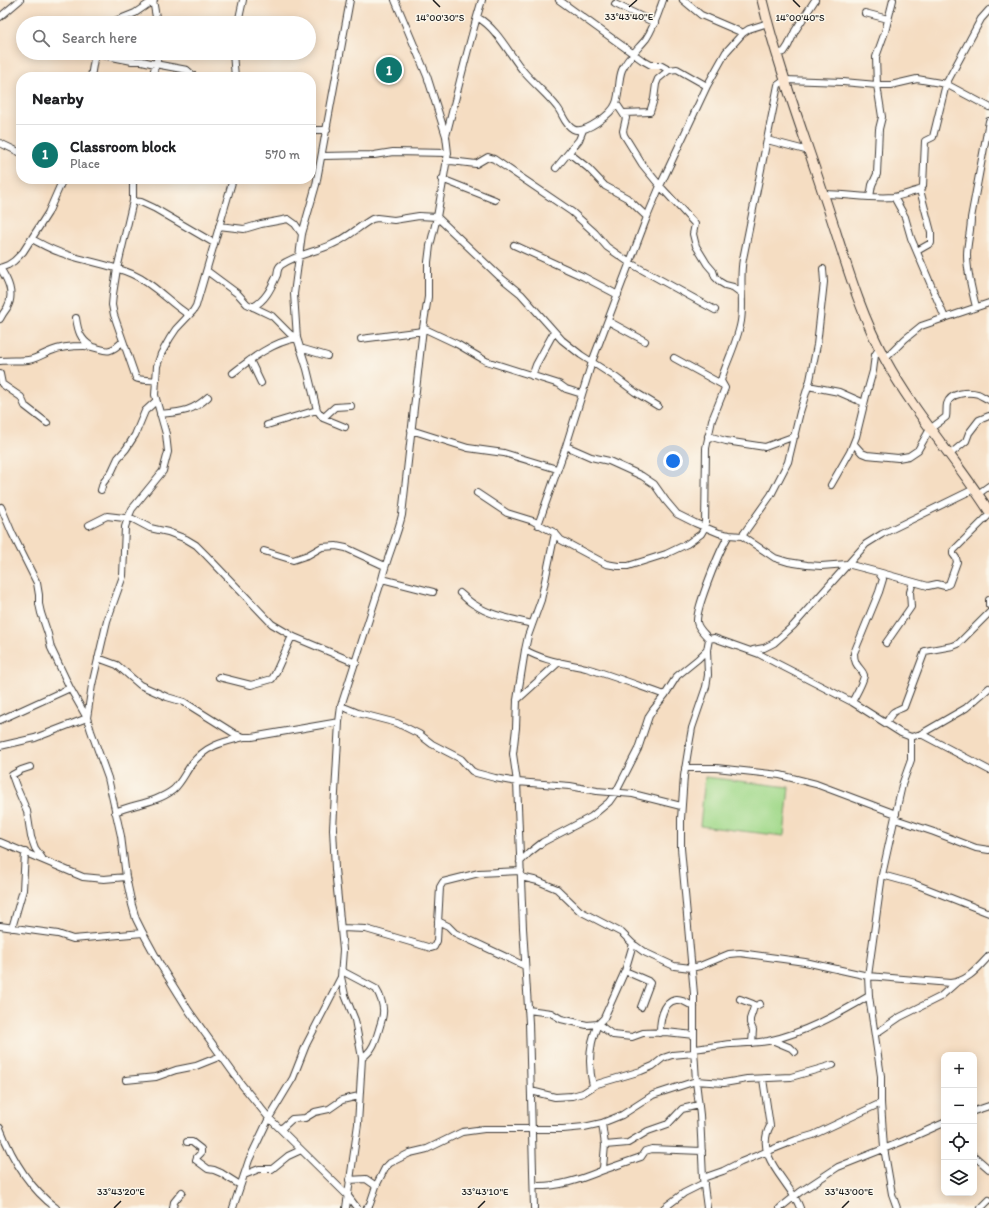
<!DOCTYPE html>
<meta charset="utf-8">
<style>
body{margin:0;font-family:Itim,sans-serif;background:#f2f2f2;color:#202124}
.controls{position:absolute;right:12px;bottom:12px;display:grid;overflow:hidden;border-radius:8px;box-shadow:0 2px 10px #0003}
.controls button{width:36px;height:36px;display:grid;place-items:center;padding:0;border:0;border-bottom:1px solid #e0e0e0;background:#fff;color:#202124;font:20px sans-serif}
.you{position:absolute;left:673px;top:461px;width:14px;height:14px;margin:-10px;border:3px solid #fff;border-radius:50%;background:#1a73e8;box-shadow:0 0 0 6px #1a73e833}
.badge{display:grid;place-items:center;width:26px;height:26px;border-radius:50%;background:#0f766e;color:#fff;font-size:13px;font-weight:700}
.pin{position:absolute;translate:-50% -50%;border:2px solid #fff;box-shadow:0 1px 4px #0006}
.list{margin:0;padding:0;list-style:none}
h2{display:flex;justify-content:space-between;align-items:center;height:52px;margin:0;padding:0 16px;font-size:17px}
h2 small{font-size:13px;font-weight:400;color:#757577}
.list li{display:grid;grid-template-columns:26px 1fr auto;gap:12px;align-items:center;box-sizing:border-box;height:60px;padding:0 16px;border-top:1px solid #e0e0e0}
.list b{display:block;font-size:15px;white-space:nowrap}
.list p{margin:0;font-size:13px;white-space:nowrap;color:#757577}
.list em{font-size:13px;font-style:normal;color:#757577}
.icon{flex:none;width:22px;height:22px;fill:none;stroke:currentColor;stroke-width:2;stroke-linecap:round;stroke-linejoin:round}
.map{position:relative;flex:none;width:989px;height:1208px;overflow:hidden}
.search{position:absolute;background:#fff;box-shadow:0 2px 10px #0003;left:16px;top:16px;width:300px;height:44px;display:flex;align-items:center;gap:10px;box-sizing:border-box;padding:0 14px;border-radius:22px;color:#757577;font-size:15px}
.panel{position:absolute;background:#fff;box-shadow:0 2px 10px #0003;left:16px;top:72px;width:300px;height:112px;border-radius:16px}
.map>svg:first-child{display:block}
</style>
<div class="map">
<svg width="989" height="1208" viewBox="0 0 989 1208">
<rect width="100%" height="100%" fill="#fbf7ec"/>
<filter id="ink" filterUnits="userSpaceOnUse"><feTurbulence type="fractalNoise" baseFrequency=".025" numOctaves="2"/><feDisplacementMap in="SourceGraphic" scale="8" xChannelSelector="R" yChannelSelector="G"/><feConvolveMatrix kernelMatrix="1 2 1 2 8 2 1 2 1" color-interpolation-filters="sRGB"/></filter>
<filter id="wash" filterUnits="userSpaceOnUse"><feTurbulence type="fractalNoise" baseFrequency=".012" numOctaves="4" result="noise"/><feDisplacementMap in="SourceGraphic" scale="16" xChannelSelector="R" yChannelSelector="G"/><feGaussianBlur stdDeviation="0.9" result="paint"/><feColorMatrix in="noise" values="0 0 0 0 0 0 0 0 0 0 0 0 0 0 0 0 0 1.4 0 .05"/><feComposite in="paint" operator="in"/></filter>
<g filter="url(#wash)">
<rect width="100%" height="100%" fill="#f5ddc2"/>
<path fill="#a2d98b" stroke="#5f7a54" d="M705,777L789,787L784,836L700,826Z"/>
</g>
<g filter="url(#ink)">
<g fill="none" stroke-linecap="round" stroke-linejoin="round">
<g stroke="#3d3935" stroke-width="8">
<path id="street" d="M153,0L157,23
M559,0L642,60L651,65H660L669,70
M683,0L701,15L743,33
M615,4L655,23
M865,13L888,19
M0,17L20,0
M477,17C498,29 509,54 524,72C534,84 547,94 557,107C563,114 564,124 573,129C584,135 612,114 616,103C620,92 618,80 622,70C627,58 638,49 646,39C654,27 658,14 663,0
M110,23L135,13L154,0
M238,23L243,0
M233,53L235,77
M777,54L784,52L788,46L795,31L815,0
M95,55H102L132,61H142L155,64L187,70L195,77
M91,77L95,53
M152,77L159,53
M616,103L626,118L623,131L624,135L642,164L660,186L695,224L693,234L696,246L707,264L713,271L715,277L720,282L725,285L733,287L741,293
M624,113L650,112L654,99L656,84L658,79L669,70L677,69L707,86
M311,130H327
M446,136C458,90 468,45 482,0
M767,140L809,151
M0,143L21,153
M569,153L588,168L605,186L627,198L647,217
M322,156L374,155L393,152L448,153
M446,162L451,161L476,164L488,157L494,159L572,212L595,233L607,247L630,263L715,310
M556,168L579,140L583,130
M133,179V201L117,269L113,294L112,305L114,315L136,378C141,381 149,379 156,381
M233,179L196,306L193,311L176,329L170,338L161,354L157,366L155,395L166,434L168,452L163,471L132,509L128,518L125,527L123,576L107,621L92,685L87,718L91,731L108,778L121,836L126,877L132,905L136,919L143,933L161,966L189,1011L242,1085L269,1118L348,1196L357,1208
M442,179L495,200
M824,194C847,194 870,199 893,197C902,196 911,192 920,190L923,186L925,141L933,137L946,84L981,19L989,10
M870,197L872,185L877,174L879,129L882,117L877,85L876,57L885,32L893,0
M894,197L905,217L911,238L945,318
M133,201L141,202L154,208L214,243
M219,226L244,229L261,224L288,219L295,224L302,234
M32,239C43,245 55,252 68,255C89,262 112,265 132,274C155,284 169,303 189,315
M514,245L584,277L618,295
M917,251L931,243V232L920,190
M0,268L8,265L14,261L23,252L48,213L63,179
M207,271L238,294L247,304L272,316L290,334L297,338
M253,307C266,300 271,288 277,275C278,271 277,268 281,265C297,254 316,252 333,244C349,237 357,228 372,219L377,218L394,220L419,216L437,217L500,277L521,294L562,340L581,355L615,377L635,392L658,406
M976,307C972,290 967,273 967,255C967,243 971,231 971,218L989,121
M76,318C78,331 80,339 91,346
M0,319C2,315 4,312 7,308C15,294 8,280 0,268
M608,321L645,341
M423,328L457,344L486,361L559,384L566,389L582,394
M361,339L423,331
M300,348L327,356
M674,358L703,374L723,385
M885,359L905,339L921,326L989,303
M250,360L261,383
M0,361C9,360 19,361 28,360C36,359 43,354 51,351C60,347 74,346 84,346C104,346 105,359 123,341
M233,373C252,358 273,342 297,338
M0,374L2,384L21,397L25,406L47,423
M532,376L536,365L554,332
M808,386L839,392L864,403
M317,410L307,369L297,338L294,294L302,234L316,185L350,0
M160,414C180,412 192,412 208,397
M323,418L335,407L351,406
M267,425L317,410L323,418L345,427
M411,430L468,448L504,453L557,469
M708,436L726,441L765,447L795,436
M854,444L862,453L867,455L898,458L909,456L918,450L930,429L946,417C947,413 946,408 947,404C950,393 968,391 978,394C982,396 985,398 989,400
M566,446L591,457L609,461L642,476L654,484L666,501L677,514L695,523L719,533L729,535L742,536L775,558L788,562L807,565L821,566L847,564L878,572L883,579L879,592L854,653C854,667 862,668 864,675C864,681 855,696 852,702
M949,455L966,441L969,433L979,420L989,416
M831,485L850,452L856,437L866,396L873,371L875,355L879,349
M101,490L103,483L112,471L118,458L126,449L135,435L145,411L156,401
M477,493L507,513L533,521L555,533L561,540L606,564L618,566H628L666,554L687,544L701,534L705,527L706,448L712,420L725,388L721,381L722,377C728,359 738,340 741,321C744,301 739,280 743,259L778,85L785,80L843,82L877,85H891L917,79L946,84L989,107
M978,494L989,486
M89,525L107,516L133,519L150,528L168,532L186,539L196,545L206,555L272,624L294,637L356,663
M538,525L566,446L592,362L647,217L660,186L707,86L726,52L743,33L749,29L768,23
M742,536L771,495L788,462L800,412L810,380L817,345L824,282L823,269
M264,551L293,560L308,555L322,547L336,546L346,548L385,566
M878,572L928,586L937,584L945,586L949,584L957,562L956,558L953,554V551L989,515
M382,579L433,592
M460,593C465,597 469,602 475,605C491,616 513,619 532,624
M989,600V605
M709,639C705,634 698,629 697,622C696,608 720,549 729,535
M886,643L911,607L910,592L913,582
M525,650C544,661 565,663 586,668C613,676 639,686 665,695
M753,650L764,648L774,643L793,626L866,544L882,534L974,489
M98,658L117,665L140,685L167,697L184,702L235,734L244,737H252L339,722
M219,677L251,685L272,679L275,674L292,636
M517,700L559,662
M341,706L358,713L397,723L419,734L432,744L461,759L472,771L476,773L495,778L517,782L570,786L597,791L633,794L681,806
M0,720L70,688
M886,723C894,710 891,713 904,707L925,651L953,646L958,644L989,613
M921,734L989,770
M0,746L35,738L87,718L70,688L51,648L48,634L41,613L39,604V595L37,583L12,533L1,507
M30,767L21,770L12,775L16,786L27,811L31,837L35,848L42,858
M685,768H716L780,775L816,784L896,814
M115,812C133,804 156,803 173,790C181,783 185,773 191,765C205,746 222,742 244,737
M895,819L934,832L976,848L989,850
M0,842L83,877L104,879L126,877
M520,862L529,853L543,842L591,817L609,802L616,792L638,749L649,716L653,710L665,695L677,676L698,659L707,650
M882,875L915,884L989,913
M521,877L538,881L557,889L580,911L622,933L633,944L644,952L674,966L691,968L700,966L729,954L740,953L805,962L868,976L950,983C968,981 977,969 989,956
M438,921L448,926L455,933L525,966
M0,926L58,934L73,939L143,933
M12,928L23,890L25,852
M341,928L366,929L431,948L434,947L437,941L440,887L443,882L479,873L521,871
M342,971L376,989C380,995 384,1006 383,1013C383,1017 381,1022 380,1026C376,1039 374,1050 362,1058
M625,971L648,981L650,983L641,1007
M740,999L753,1004L754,1007
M528,1010L551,1013L561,1019L587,1025L598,1024L604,1018L625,971L633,944
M660,1033C660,1022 662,1002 676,1000C682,999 689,1004 694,1007
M875,1034L900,1017L940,997L957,982
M772,1040L791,1048L795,1052
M752,1043L753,1030L750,1023V1019L754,1007L760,1004
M694,1049C706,1048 718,1045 731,1044C743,1043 755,1043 768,1041C804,1033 837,1015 869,996
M763,1079L770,1126C753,1157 791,1182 800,1208
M126,1080L156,1077L176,1070L196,1066L221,1056
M593,1086C588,1065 589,1044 598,1024L613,1035L632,1037L643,1033L666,1032L694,1035
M531,1091L555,1097L572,1096L583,1093L597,1084L641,1071L653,1066L663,1058L672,1055L694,1053
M974,1111L989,1106
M0,1128C12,1159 29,1188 56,1208
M281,1129L292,1119L305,1118L315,1112L329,1109L342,1100L359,1096
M187,1142H192L201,1149V1153L197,1157L196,1160L208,1169L214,1170L221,1173L240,1185
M605,1145L628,1143L648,1131L668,1124L682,1109L699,1105
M974,1156L989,1169
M601,1171L641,1157L645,1151L652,1149L702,1151
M244,1175L259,1169H272L288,1156L301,1150
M703,1178L723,1171L741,1162L796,1140L813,1135L881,1103
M349,1180L366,1179L376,1186
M534,1186C558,1187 579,1180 601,1171L603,1168L605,1145L602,1123
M173,1208L174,1202L182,1192
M233,1208L249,1160L269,1118L293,1078L306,1045L341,977
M346,1208L358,1124L362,1058L355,1020L345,995L341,977L343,950L335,869L333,829L339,722L341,706L351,675L382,579C387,557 397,537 402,515L423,328L428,297V262L430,246L437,217L448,153L446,136L427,76L395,0
M367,1208L370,1204L376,1186L385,1168L390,1163L410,1153L427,1149L462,1132L484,1129H563L584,1127L602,1123L622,1115L653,1095L696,1081L724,1083L747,1079L791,1077L833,1065
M534,1208L529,1023L523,928L517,782L513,754L516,728L517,700L525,650L528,636L541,600L555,533
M664,1208L684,1193L704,1183
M707,1208L703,1178L700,1115L696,1081L694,1049V994L681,848V819L684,776L688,751L692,728L706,687L708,675L707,650L709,639L714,638L759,654L776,663L852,702L901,733L911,737L921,734L966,708L989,688
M780,1208L800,1192L838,1167L901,1142L944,1123
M897,1208L892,1194L884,1148L881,1103V1076L869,996L868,976L882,875L902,785L911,760V737
M981,1208L989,1200"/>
</g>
<g stroke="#3d3935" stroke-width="11">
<path id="secondary" d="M762,0C778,66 802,129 823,193C842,248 857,308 885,359C914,413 956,459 989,511"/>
</g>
<use href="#street" stroke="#fff" stroke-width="6"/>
<use href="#secondary" stroke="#fbe5cf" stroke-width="9"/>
</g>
</g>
<path fill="none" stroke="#1c1c1c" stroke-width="1.5" d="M433,0L440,7M793,0L800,7M629,7L637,0M114,1208L121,1201M478,1208L485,1201M842,1208L849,1201"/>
<g font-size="10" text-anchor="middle" fill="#1c1c1c" stroke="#fbf7ec" stroke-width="3" stroke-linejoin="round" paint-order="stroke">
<text x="629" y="20">33°43'40"E</text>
<text x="440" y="21">14°00'30"S</text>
<text x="800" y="21">14°00'40"S</text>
<text x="121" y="1195">33°43'20"E</text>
<text x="485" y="1195">33°43'10"E</text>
<text x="849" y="1195">33°43'00"E</text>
</g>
</svg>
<div class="controls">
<button>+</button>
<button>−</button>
<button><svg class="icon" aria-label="locate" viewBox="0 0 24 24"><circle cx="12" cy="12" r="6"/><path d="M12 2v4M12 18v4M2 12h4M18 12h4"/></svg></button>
<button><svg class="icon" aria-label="layers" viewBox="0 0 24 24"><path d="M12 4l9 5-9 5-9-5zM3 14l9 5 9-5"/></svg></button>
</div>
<div class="you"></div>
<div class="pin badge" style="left:389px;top:70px">1</div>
<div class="search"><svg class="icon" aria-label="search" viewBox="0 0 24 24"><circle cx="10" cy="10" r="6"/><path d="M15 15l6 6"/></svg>Search here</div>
<section class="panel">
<h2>Nearby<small></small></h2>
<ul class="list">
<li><span class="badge">1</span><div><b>Classroom block</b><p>Place</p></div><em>570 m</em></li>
</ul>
</section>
</div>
